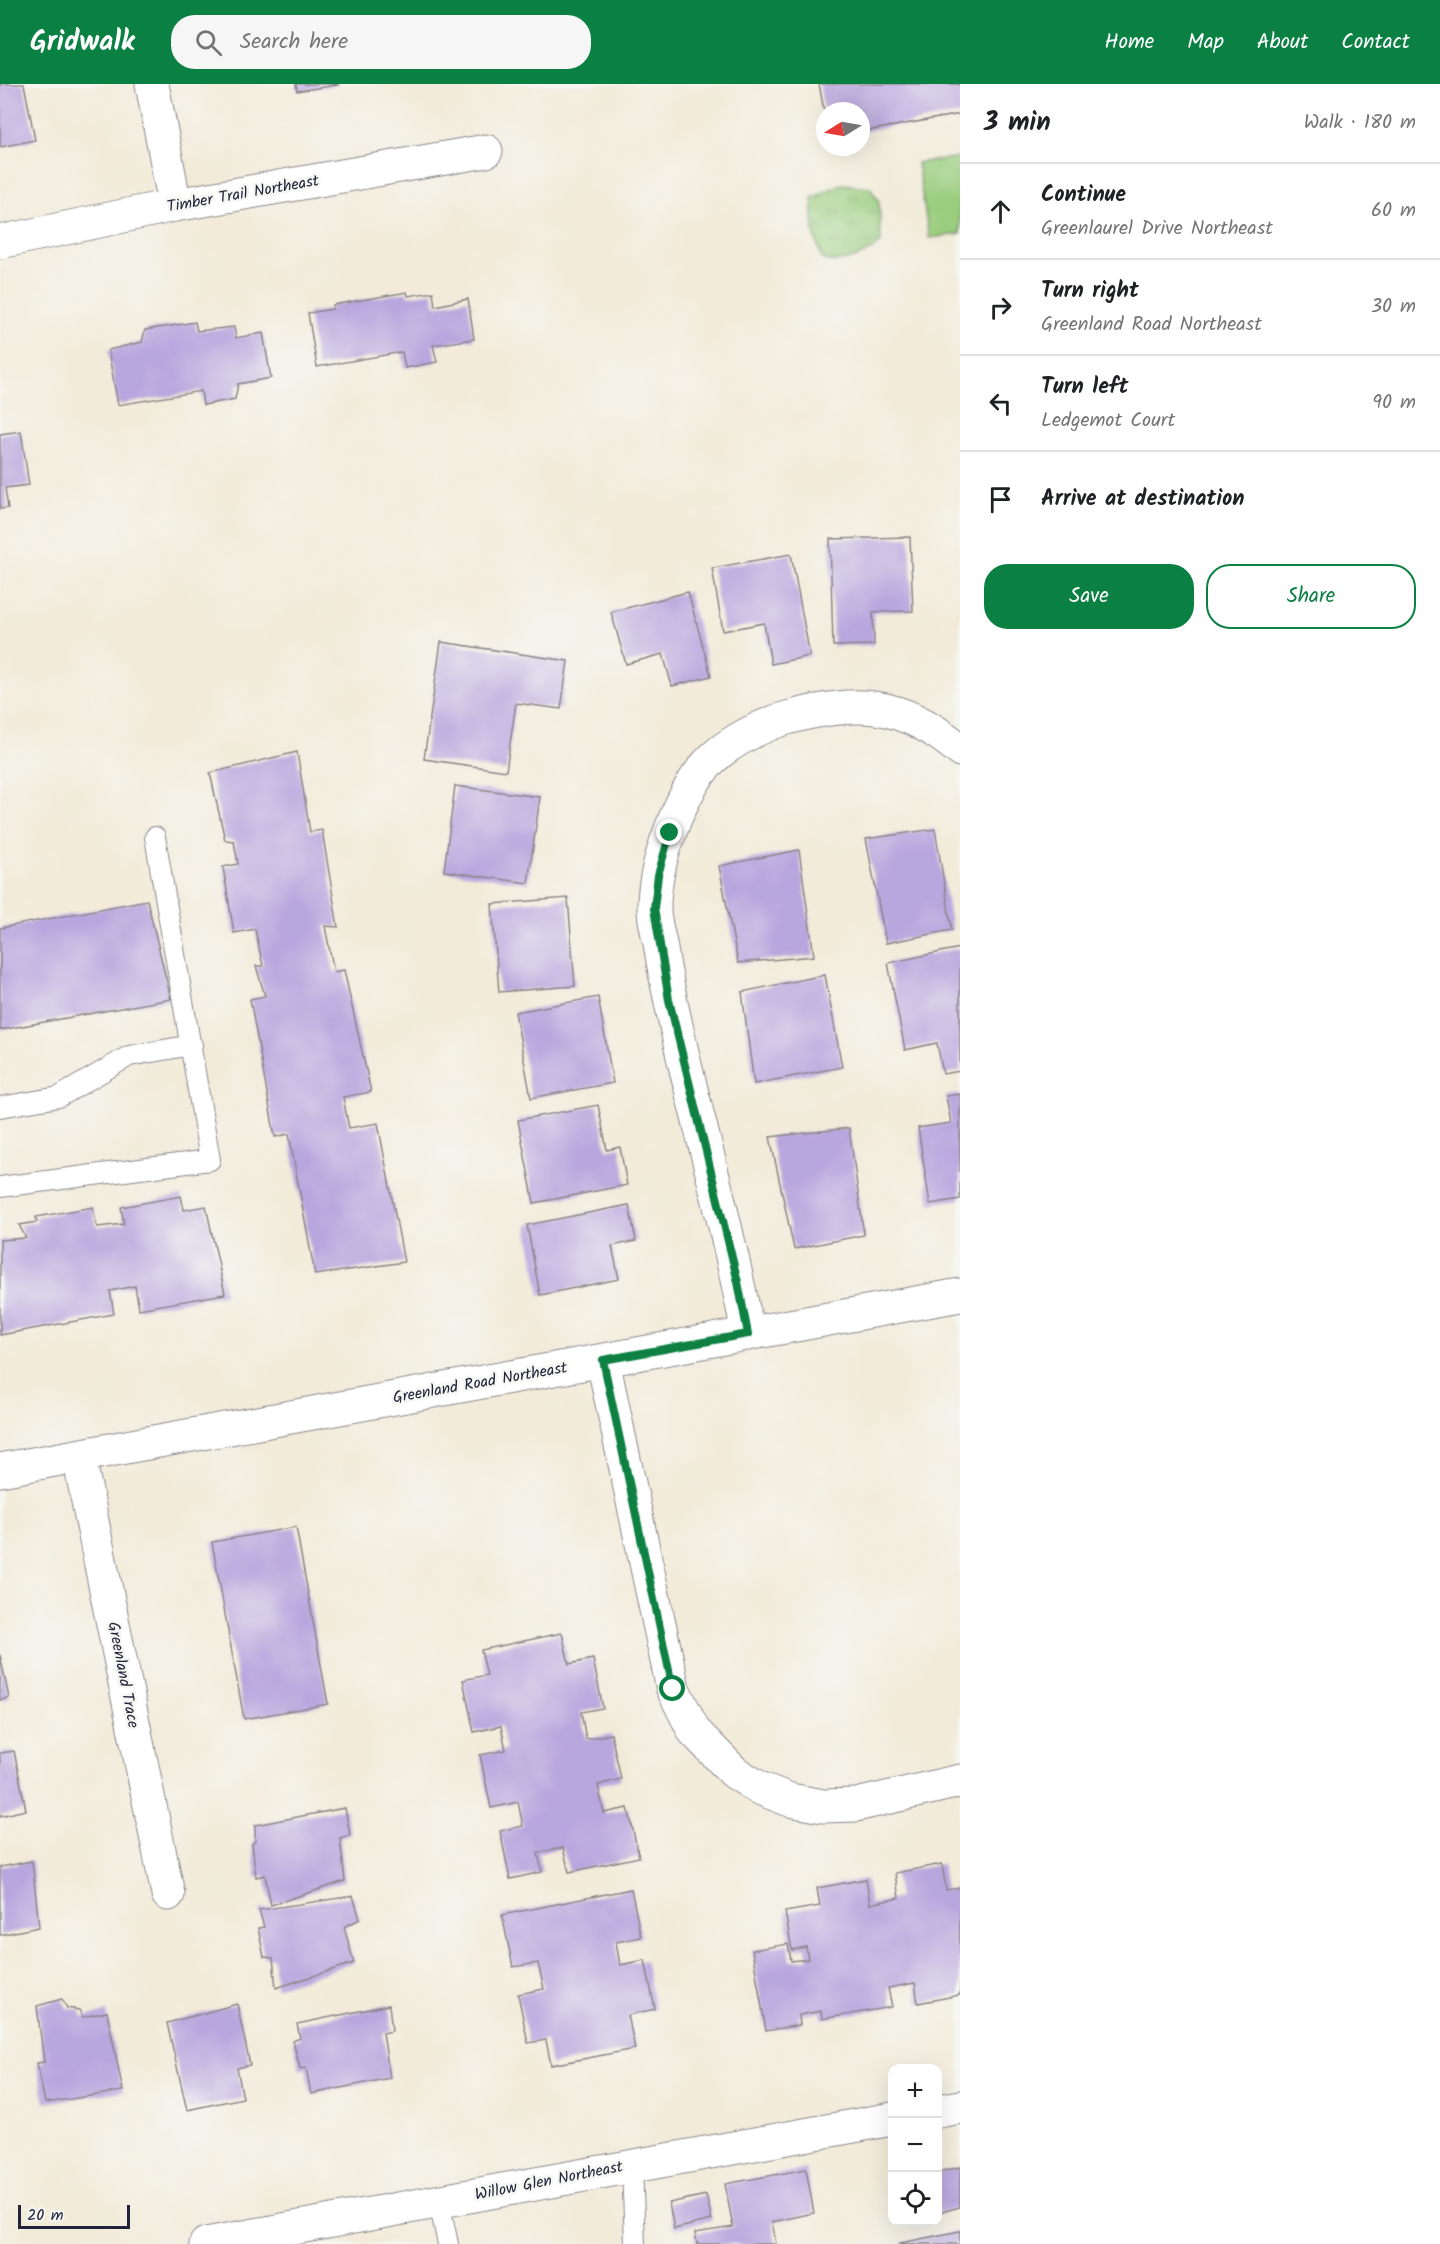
<!DOCTYPE html>
<meta charset="utf-8">
<style>
body{margin:0;font-family:Kalam,sans-serif;background:#f6f6f6;color:#202124}
.controls{position:absolute;right:18px;bottom:18px;display:grid;overflow:hidden;border-radius:12px;box-shadow:0 6px 24px #0002}
.controls button{width:54px;height:54px;display:grid;place-items:center;padding:0;border:0;border-bottom:2px solid #e0e0e0;background:#fff;color:#202124;font:30px sans-serif}
.compass{position:absolute;left:816px;top:18px;width:54px;height:54px;border-radius:50%;background:#fff;box-shadow:0 6px 24px #0002;rotate:259deg}
.scale{position:absolute;left:18px;bottom:15px;width:112px;box-sizing:border-box;padding-left:6px;border:3px solid #22223b;border-top:0;font-size:16px;line-height:21px;white-space:nowrap;color:#22223b;-webkit-text-stroke:4px #f6f6f2;paint-order:stroke}
.stop{position:absolute;width:18px;height:18px;margin:-14px;border:4px solid #0b8043;border-radius:50%;background:#fff}
.stop.end{background:#0b8043;border-color:#fff;box-shadow:0 2px 6px #0008}
.list{margin:0;padding:0;list-style:none}
h2{display:flex;justify-content:space-between;align-items:center;height:78px;margin:0;padding:0 24px;font-size:26px}
h2 small{font-size:20px;font-weight:400;color:#757577}
.list li{display:grid;grid-template-columns:39px 1fr auto;gap:18px;align-items:center;box-sizing:border-box;height:96px;padding:0 24px;border-top:2px solid #e0e0e0}
.list b{display:block;font-size:22px;white-space:nowrap}
.list p{margin:0;font-size:20px;white-space:nowrap;color:#757577}
.list em{font-size:20px;font-style:normal;color:#757577}
.actions{display:flex;gap:12px;padding:18px 24px}
.actions a{flex:1;padding:14px 0;border:2px solid #0b8043;border-radius:24px;text-align:center;font-size:21px;color:#0b8043}
.actions .main{background:#0b8043;color:#fff}
.icon{flex:none;width:33px;height:33px;fill:none;stroke:currentColor;stroke-width:2;stroke-linecap:round;stroke-linejoin:round}
.map{position:relative;flex:none;width:960px;height:2160px;overflow:hidden}
header{display:flex;align-items:center;gap:36px;box-sizing:border-box;height:84px;padding:0 30px;background:#0b8043;color:#fff}
header strong{font-size:28px}
nav{display:flex;gap:33px;margin-inline-start:auto;font-size:21px}
.search{width:420px;height:54px;background:#f6f6f6;display:flex;align-items:center;gap:15px;box-sizing:border-box;padding:0 21px;border-radius:24px;color:#757577;font-size:22px}
main{display:flex}
aside{flex:1;background:#fff}
.map>svg:first-child{display:block}
</style>
<header>
<strong>Gridwalk</strong>
<div class="search"><svg class="icon" aria-label="search" viewBox="0 0 24 24"><circle cx="10" cy="10" r="6"/><path d="M15 15l6 6"/></svg>Search here</div>
<nav><a>Home</a><a>Map</a><a>About</a><a>Contact</a></nav>
</header>
<main>
<div class="map">
<svg width="960" height="2160" viewBox="0 0 960 2160">
<defs>
<pattern id="grass-tufts" width="24" height="20" patternUnits="userSpaceOnUse" patternTransform="scale(1.5)"><rect width="24" height="20" fill="#9acd7e"/><path d="M3 7l-1-3M5 7V3M7 7l1-3M15 17l-1-3M17 17v-4M19 17l1-3" fill="none" stroke="#84b06e"/></pattern>
</defs>
<rect width="100%" height="100%" fill="#f6f6f2"/>
<filter id="ink" filterUnits="userSpaceOnUse"><feTurbulence type="fractalNoise" baseFrequency=".0167" numOctaves="2"/><feDisplacementMap in="SourceGraphic" scale="12" xChannelSelector="R" yChannelSelector="G"/><feConvolveMatrix kernelMatrix="1 2 1 2 8 2 1 2 1" color-interpolation-filters="sRGB"/></filter>
<filter id="wash" filterUnits="userSpaceOnUse"><feTurbulence type="fractalNoise" baseFrequency=".008" numOctaves="4" result="noise"/><feDisplacementMap in="SourceGraphic" scale="24" xChannelSelector="R" yChannelSelector="G"/><feGaussianBlur stdDeviation="1.35" result="paint"/><feColorMatrix in="noise" values="0 0 0 0 0 0 0 0 0 0 0 0 0 0 0 0 0 1.4 0 .05"/><feComposite in="paint" operator="in"/></filter>
<g filter="url(#wash)">
<rect width="100%" height="100%" fill="#f2ebd9"/>
<path fill="url(#grass-tufts)" stroke="#5e785c" stroke-width="1.5" d="M841,100L870,103L879,117L881,158C868,172 840,182 822,175L814,149L812,114Z"/>
<path fill="#9acd7e" stroke="#5e785c" stroke-width="1.5" d="M960,73V150L929,154L917,79Z"/>
<g id="blocks">
<path fill="#b8a6de" d="M0,0H24L35,56L0,63Z
M296,0H337L338,1L297,7Z
M819,0H960V30L861,48V27H824Z
M407,208L408,212L433,208L435,222L468,215L474,255L433,261L437,278L405,284L402,268L317,283L308,229L332,225L333,221Z
M195,238L197,247L234,243L236,254L263,249L271,294L238,300L235,315L203,321L201,307L118,321L108,266L142,258L145,246Z
M21,347L29,401L5,404L8,424L0,425V350Z
M910,453L913,527L873,528L874,561L833,562L830,455Z
M791,470L810,572L771,580L764,539L723,547L712,484Z
M688,508L711,592L672,602L663,570L626,580L611,528Z
M441,558L568,577L561,625L516,619L506,687L424,675Z
M297,668L310,748L322,746L338,843L325,842L334,888L344,886L371,1008L343,1013L349,1044L378,1039L404,1178L315,1191L289,1050L275,1053L250,915L265,912L256,882H263L255,845L234,849L223,783L238,780L234,757L225,756L210,689Z
M455,702L540,713L528,799L444,787Z
M935,745L952,846L886,859L866,755Z
M799,766L814,872L738,879L719,782Z
M568,814L575,902L499,908L492,820Z
M147,816L171,915L0,946V844Z
M960,864V987L943,990L937,959L905,966L888,879Z
M825,891L842,983L754,1000L742,908Z
M598,913L613,999L531,1014L515,928Z
M960,1010V1115L930,1120L918,1044L951,1039L946,1012Z
M598,1021L607,1066L620,1063L627,1101L534,1119L518,1036Z
M849,1044L864,1151L794,1165L770,1053Z
M181,1112L184,1126L206,1122L225,1210L139,1225L135,1202L110,1207L114,1230L0,1251V1156L26,1154L19,1141L37,1138L36,1133L93,1123L97,1143L124,1140L121,1123Z
M629,1121L636,1157L612,1162L619,1195L540,1211L527,1141Z
M296,1443L328,1620L244,1635L212,1458Z
M562,1549L569,1580L593,1575L603,1624L581,1628L586,1655L611,1650L621,1695L598,1701L604,1729L628,1724L639,1773L569,1788L563,1764L538,1769L542,1788L510,1795L500,1747L523,1742L518,1718L491,1724L480,1671L506,1666L501,1642L474,1648L463,1596L487,1591L481,1566Z
M0,1571L9,1614L0,1616Z
M14,1667L26,1726L0,1732V1669Z
M345,1724L350,1751L340,1754L345,1797L271,1821L265,1791L256,1793L252,1760L255,1757V1741Z
M32,1777L39,1843L0,1851V1783Z
M942,1780L946,1806L960,1804V1911L918,1919L915,1899L888,1904L892,1923L822,1935L821,1927L799,1931L800,1941L766,1947L752,1866L788,1860L791,1877L808,1875L806,1863L792,1866L785,1828L820,1822L817,1804L866,1795L870,1820L899,1814L895,1789Z
M631,1805L641,1853L616,1858L620,1881L645,1876L655,1925L628,1931L635,1965L551,1981L546,1956L528,1959L518,1910L544,1905L538,1879L513,1883L502,1831Z
M353,1812L360,1835L344,1843L354,1879L276,1904L273,1874L264,1873L258,1844L264,1843L259,1826Z
M62,1915L67,1924L79,1926L83,1933L107,1928L123,2007L45,2019L37,1979L44,1978L37,1922Z
M237,1920L250,1981L237,1984L243,2014L187,2026L167,1939Z
M389,1921L392,1947L383,1949L390,1994L311,2010L306,1984L300,1985L293,1957L300,1954L297,1940Z
M960,2083V2123L938,2129V2088Z
M806,2085L814,2129L772,2138L776,2160H697L695,2149L733,2143L725,2100Z
M706,2111L712,2136L674,2145L669,2119Z
M960,2147V2160H900V2159Z"/>
</g>
</g>
<g filter="url(#ink)">
<use href="#blocks" fill-opacity="0" stroke="#8a868a" stroke-width="1.5"/>
<g fill="none" stroke-linecap="round" stroke-linejoin="round">
<g stroke="#8a868a" stroke-width="22">
<path id="lane" d="M0,1023L59,1013L129,972L192,961
M0,1103L210,1076L155,753
M632,2082L635,2160
M439,2118L448,2160"/>
</g>
<g stroke="#8a868a" stroke-width="35">
<path id="street" d="M152,0L175,121
M0,158L175,121L486,67
M748,1250C731,1159 707,1070 685,981C676,942 667,904 661,865C659,852 654,838 654,825C653,782 681,705 712,675C731,657 762,641 787,634C858,615 902,617 960,666
M603,1277L673,1605L694,1647L734,1688L759,1704L790,1716L823,1722L856,1721L960,1697
M79,1373L168,1810
M0,1386L960,1211
M938,2027L960,2023
M206,2160L892,2035"/>
</g>
<use href="#lane" stroke="#fff" stroke-width="20"/>
<use href="#street" stroke="#fff" stroke-width="33"/>
</g>
</g>
<g fill="none" stroke-linecap="round" stroke-linejoin="round" filter="url(#ink)">
<path stroke="#0b8043" stroke-width="8" d="M670,749L658,791L654,824L669,916L738,1198L748,1250L603,1276L673,1605"/>
</g>
<g text-anchor="middle" dominant-baseline="central" stroke-width="5" stroke-linejoin="round" paint-order="stroke">
<g font-size="16" fill="#22223b" stroke="#f6f6f2">
<text transform="translate(243 110) rotate(-10)">Timber Trail Northeast</text>
<text transform="translate(480 1299) rotate(-10)">Greenland Road Northeast</text>
<text transform="translate(123 1591) rotate(79)">Greenland Trace</text>
<text transform="translate(549 2097) rotate(-11)">Willow Glen Northeast</text>
</g>
</g>
</svg>
<div class="controls">
<button>+</button>
<button>−</button>
<button><svg class="icon" aria-label="locate" viewBox="0 0 24 24"><circle cx="12" cy="12" r="6"/><path d="M12 2v4M12 18v4M2 12h4M18 12h4"/></svg></button>
</div>
<svg class="compass" viewBox="-18 -18 36 36"><path d="M0-13l5 13h-10z" fill="#e53935"/><path d="M0 13l5-13h-10z" fill="#757577"/></svg>
<div class="scale">20 m</div>
<div class="stop" style="left:673px;top:1605px"></div>
<div class="stop end" style="left:670px;top:749px"></div>
</div>
<aside>
<h2>3 min<small>Walk · 180 m</small></h2>
<ul class="list">
<li><svg class="icon" aria-label="ahead" viewBox="0 0 24 24"><path d="M12 20V5M6 11l6-6 6 6"/></svg><div><b>Continue</b><p>Greenlaurel Drive Northeast</p></div><em>60 m</em></li>
<li><svg class="icon" aria-label="right" viewBox="0 0 24 24"><path d="M7 20v-9h11M14 6l5 5-5 5"/></svg><div><b>Turn right</b><p>Greenland Road Northeast</p></div><em>30 m</em></li>
<li><svg class="icon" aria-label="left" viewBox="0 0 24 24"><path d="M17 20v-9H6M10 6l-5 5 5 5"/></svg><div><b>Turn left</b><p>Ledgemot Court</p></div><em>90 m</em></li>
<li><svg class="icon" aria-label="arrive" viewBox="0 0 24 24"><path d="M6 21V4h12l-3 4 3 4H6"/></svg><div><b>Arrive at destination</b></div></li>
</ul>
<div class="actions"><a class="main">Save</a><a>Share</a></div>
</aside>
</main>
